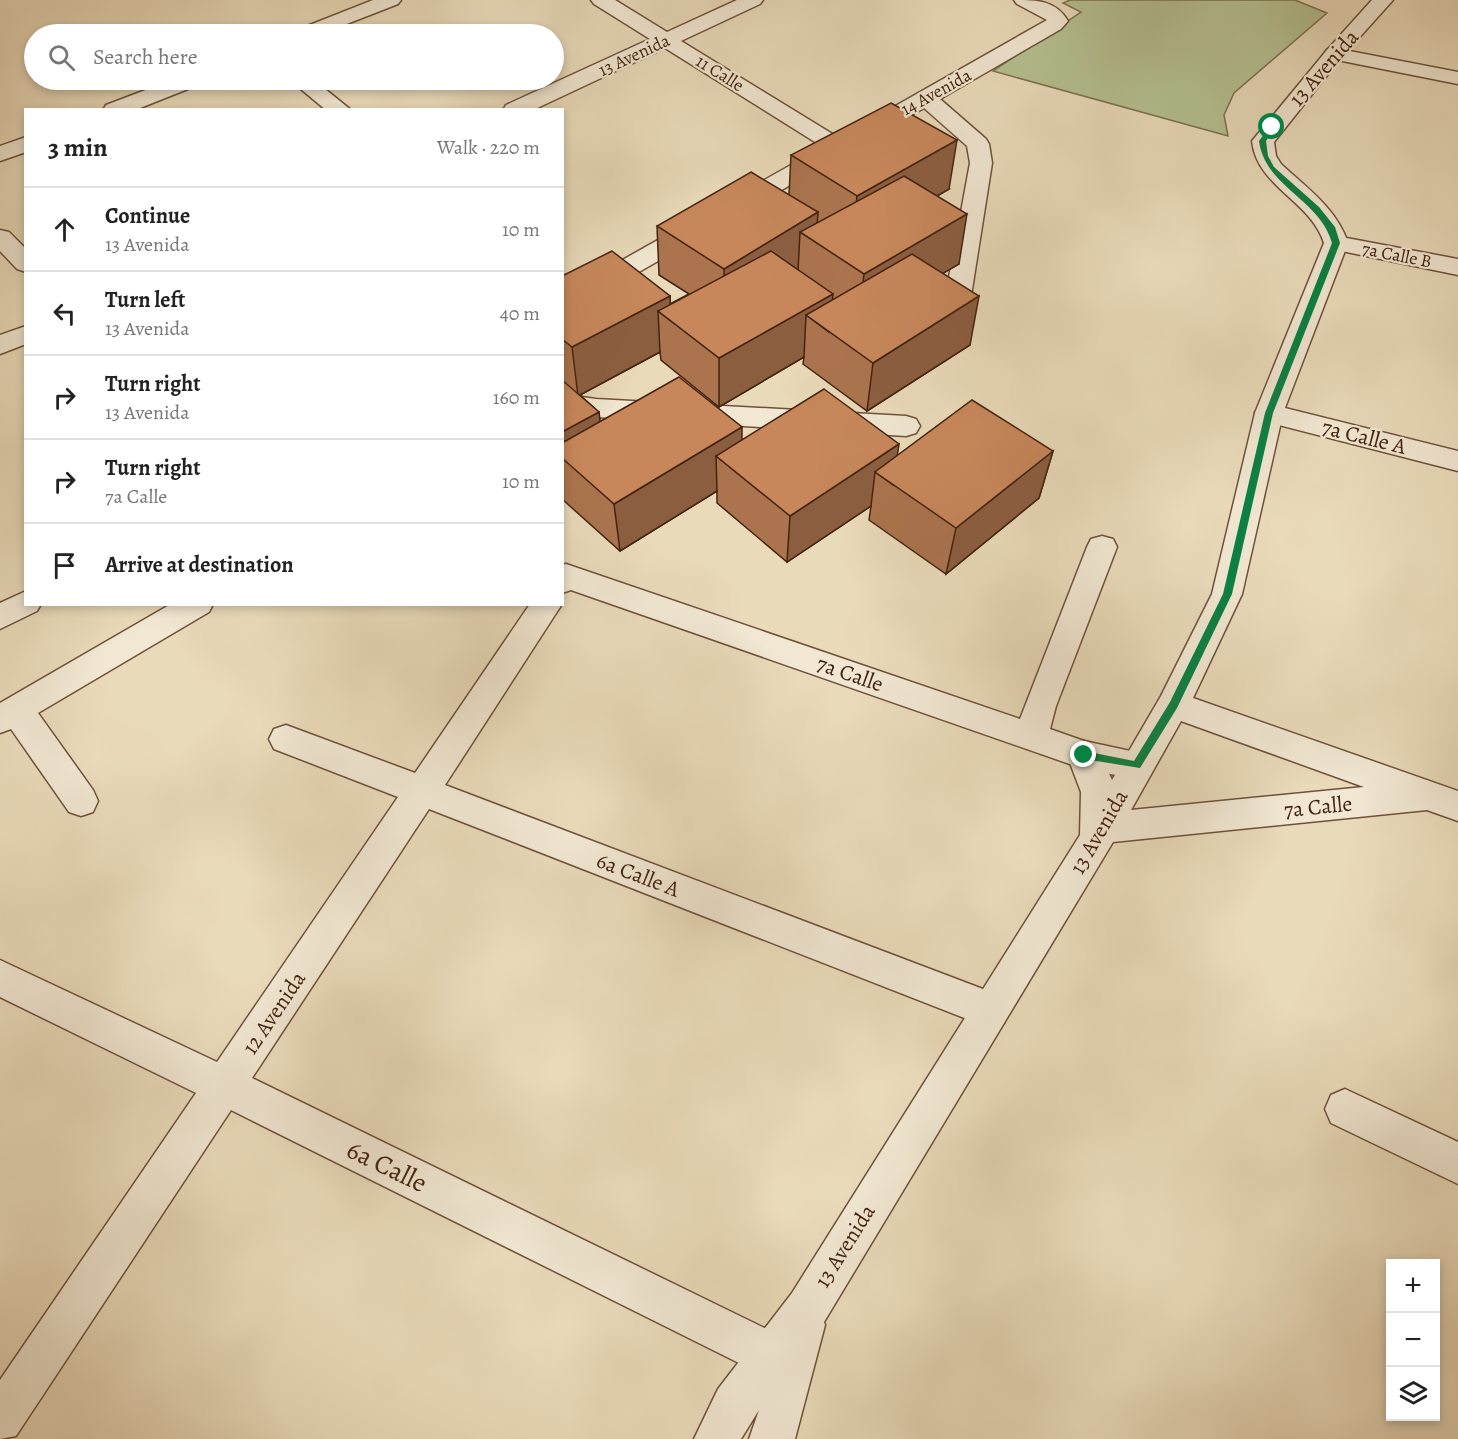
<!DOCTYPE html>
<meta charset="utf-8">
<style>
body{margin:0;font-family:Alegreya,serif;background:#f6f6f6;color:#222}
.controls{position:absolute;right:18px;bottom:18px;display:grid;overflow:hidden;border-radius:0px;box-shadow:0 3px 9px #0003}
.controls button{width:54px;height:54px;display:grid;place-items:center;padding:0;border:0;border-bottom:2px solid #e0e0e0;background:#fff;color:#222;font:30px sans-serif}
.stop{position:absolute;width:18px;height:18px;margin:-14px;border:4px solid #0b8043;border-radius:50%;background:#fff}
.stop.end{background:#0b8043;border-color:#fff;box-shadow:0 2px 6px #0008}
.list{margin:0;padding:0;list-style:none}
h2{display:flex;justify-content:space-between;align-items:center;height:78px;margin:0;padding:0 24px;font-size:26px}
h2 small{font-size:20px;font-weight:400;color:#767676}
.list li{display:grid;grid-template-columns:39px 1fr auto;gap:18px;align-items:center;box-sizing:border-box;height:84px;padding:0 24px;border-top:2px solid #e0e0e0}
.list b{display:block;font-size:22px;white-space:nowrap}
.list p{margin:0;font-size:20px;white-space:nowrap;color:#767676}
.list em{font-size:20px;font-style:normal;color:#767676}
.icon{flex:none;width:33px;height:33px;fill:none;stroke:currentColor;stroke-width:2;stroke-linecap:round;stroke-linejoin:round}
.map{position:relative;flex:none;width:1458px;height:1439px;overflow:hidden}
.search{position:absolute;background:#fff;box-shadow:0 3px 9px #0003;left:24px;top:24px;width:540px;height:66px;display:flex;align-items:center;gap:15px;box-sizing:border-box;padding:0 21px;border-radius:33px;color:#767676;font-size:22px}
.panel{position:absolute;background:#fff;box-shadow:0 3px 9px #0003;left:24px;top:108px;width:540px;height:498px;border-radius:0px}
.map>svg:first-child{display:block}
</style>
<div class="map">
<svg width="1458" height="1439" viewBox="0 0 1458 1439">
<rect width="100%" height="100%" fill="#e9daba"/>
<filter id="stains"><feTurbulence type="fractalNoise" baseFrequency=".00333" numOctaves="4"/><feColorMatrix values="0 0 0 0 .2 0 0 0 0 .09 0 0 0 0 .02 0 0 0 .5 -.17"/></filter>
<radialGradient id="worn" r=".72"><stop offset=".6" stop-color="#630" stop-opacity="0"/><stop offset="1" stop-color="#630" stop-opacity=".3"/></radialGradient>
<path fill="#b5c091" stroke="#7d7250" stroke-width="1.5" d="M1070,0H1295L1327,13L1234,93L1224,115L1228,136L993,71L1081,12L1063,3Z"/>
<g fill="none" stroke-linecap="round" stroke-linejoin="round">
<g stroke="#6e513a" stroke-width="3">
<path id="minor" d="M373,0H401L398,4L321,34H294L297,30Z
M591,0H615L667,32L737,0H763L760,4L681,41L839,138L1047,20L1017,4L1014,0C1036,0 1056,0 1068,21L1061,29L940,99L986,139L989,144L992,163L968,315L964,321L955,323L946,321L942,315L970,163L967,146L924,108L571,311L562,313V294L823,147L665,48L533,110H503L506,105L650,39L594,4Z
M1334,48L1458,72V84L1327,58L1324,54L1327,50Z
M172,80H201L198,85L135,110H103L106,105Z
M290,80H314L351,110H326Z
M26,137V152L0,161V146Z
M0,230L9,232L26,249V272L17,269L0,251Z
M1336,236L1458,259V275L1327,248L1324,243L1327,238Z
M26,326V344L0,354V335Z
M562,388L582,397L596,399L906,416L916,419L920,426L916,433L906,436L596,417L562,410Z
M1269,404L1458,451V471L1259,420L1255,413L1259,406Z
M1102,536L1113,539L1117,547L1056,706L1050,729L1084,741L1149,755L1154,765L1149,775L1137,779L1084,769L571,590L562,593V565L566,564L1020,719L1087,547L1091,539Z
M26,591V604H41L37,611L0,629V603Z
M171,604H213L209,612L38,713L93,790L98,801L93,812L81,816L69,812L11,729L0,733V703Z
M530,604H562L445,785L1004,997L1009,1010L1004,1023L990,1028L429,809L252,1078L789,1340L795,1356L789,1372L773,1378L757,1372L231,1110L16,1436L0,1439V1380L196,1093L0,997V960L217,1062L398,797L274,749L269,739L274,729L286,725L415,773Z
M1345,1089L1458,1142V1184L1331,1123L1325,1109L1331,1095Z"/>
</g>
<g stroke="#6e513a" stroke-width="3">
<path id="tertiary" d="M1372,0H1393L1341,58L1274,142L1276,156L1281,164C1307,188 1337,209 1348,243L1283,413L1242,594L1193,698L1458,791V821L1427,810L1113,842L824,1322L825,1325L795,1439H749L759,1410L741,1439H694L718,1389L792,1293L1080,835L1081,792L1067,755L1072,745L1084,741L1096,745L1112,780L1161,696L1212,594L1255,413L1324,243C1311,201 1257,187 1252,141L1327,50ZM1181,721L1364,787L1131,810Z"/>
</g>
<use href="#minor" fill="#f1e7d2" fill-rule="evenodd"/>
<use href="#tertiary" fill="#f1e7d2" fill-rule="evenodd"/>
</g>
<path fill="#ab744e" stroke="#45230f" stroke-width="1.5" d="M791,155L949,189L937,196L959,264L943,273L970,345L867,411L803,364L804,357L719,407L661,360L660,352L580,395L599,412L600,422L742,440L898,456L1053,451L1039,498L946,574L869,520L871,506L787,562L717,503V491L620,551L562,499V276L670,296V304L689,294L659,275L657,226L789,195Z"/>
<path fill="#8b5e40" stroke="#45230f" stroke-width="1.5" d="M957,140L949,189L852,245L857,196Z
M818,212L816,242L800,232L798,271L725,318L724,269Z
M967,214L959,264L858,323L864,274Z
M833,294L829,332L806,315L804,357L719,407V358Z
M670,296L671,321L658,311L660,352L578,396L572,347Z
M979,296L970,345L867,411L873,363Z
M599,412L604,459L562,458V432Z
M742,427V475L716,456L717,491L620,551L614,504Z
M899,444L893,485L875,472L871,506L787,562L790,516Z
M1053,451L1039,498L946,574L956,528Z"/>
<path fill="#c7875b" stroke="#45230f" stroke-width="1.5" d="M891,103L957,140L857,196L791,155Z
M751,172L818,212L724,269L657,226Z
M904,176L967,214L864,274L800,232Z
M612,251L670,296L572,347L562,339V276Z
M771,251L833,294L719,358L658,311Z
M912,254L979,296L873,363L806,315Z
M679,377L742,427L614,504L562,458V443Z
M562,380L599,412L562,432Z
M824,389L899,444L790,516L716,456Z
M972,400L1053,451L956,528L875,472Z"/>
<path fill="#0b8043" d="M1270,126L1275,127L1266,141L1268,156L1274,167L1319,207L1335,227L1340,243L1273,413L1232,594L1177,708L1140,768L1084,759L1079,755L1084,751L1134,761L1170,702L1223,594L1265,413L1332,243C1320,199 1265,187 1259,141Z"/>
<g text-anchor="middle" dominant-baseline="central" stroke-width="4.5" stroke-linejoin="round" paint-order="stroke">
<g font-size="18" fill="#45230f" stroke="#f1e7d2">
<text transform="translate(634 55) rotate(-25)">13 Avenida</text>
<text transform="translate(720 73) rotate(32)">11 Calle</text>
<text transform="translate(936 92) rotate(-29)">14 Avenida</text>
<text transform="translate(1397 255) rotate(11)">7a Calle B</text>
</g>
<g font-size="22" fill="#45230f" stroke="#f1e7d2">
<text transform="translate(1324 68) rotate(-49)">13 Avenida</text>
<text transform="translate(1364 437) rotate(14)">7a Calle A</text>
<text transform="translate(850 674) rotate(19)">7a Calle</text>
<text transform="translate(1318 807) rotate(-6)">7a Calle</text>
<text transform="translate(1099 832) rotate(-60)">13 Avenida</text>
<text transform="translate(638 875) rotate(21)">6a Calle A</text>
<text transform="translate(274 1013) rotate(-56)">12 Avenida</text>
<text transform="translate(845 1246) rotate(-58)">13 Avenida</text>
</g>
<g font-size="27" fill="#45230f" stroke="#f1e7d2">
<text transform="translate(387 1166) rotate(26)">6a Calle</text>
</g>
</g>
<rect width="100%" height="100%" filter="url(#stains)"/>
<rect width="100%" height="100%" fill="url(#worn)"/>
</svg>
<div class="controls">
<button>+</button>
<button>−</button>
<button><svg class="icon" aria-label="layers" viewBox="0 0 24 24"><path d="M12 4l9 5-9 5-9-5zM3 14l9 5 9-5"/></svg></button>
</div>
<div class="stop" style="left:1272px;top:127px"></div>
<div class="stop end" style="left:1084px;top:755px"></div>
<div class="search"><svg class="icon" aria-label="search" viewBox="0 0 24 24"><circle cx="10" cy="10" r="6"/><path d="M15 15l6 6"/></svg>Search here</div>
<section class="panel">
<h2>3 min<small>Walk · 220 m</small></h2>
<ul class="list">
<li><svg class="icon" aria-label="ahead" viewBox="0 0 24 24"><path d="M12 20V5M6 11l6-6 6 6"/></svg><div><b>Continue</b><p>13 Avenida</p></div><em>10 m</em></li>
<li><svg class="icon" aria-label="left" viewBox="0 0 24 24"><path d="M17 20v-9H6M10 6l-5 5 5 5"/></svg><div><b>Turn left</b><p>13 Avenida</p></div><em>40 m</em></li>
<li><svg class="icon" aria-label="right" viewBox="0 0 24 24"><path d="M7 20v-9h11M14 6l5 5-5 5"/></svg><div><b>Turn right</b><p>13 Avenida</p></div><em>160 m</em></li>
<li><svg class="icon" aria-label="right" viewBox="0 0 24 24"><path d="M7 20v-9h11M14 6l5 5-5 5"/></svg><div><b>Turn right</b><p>7a Calle</p></div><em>10 m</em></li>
<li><svg class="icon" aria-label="arrive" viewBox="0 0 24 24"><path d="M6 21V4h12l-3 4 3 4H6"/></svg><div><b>Arrive at destination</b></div></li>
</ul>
</section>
</div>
